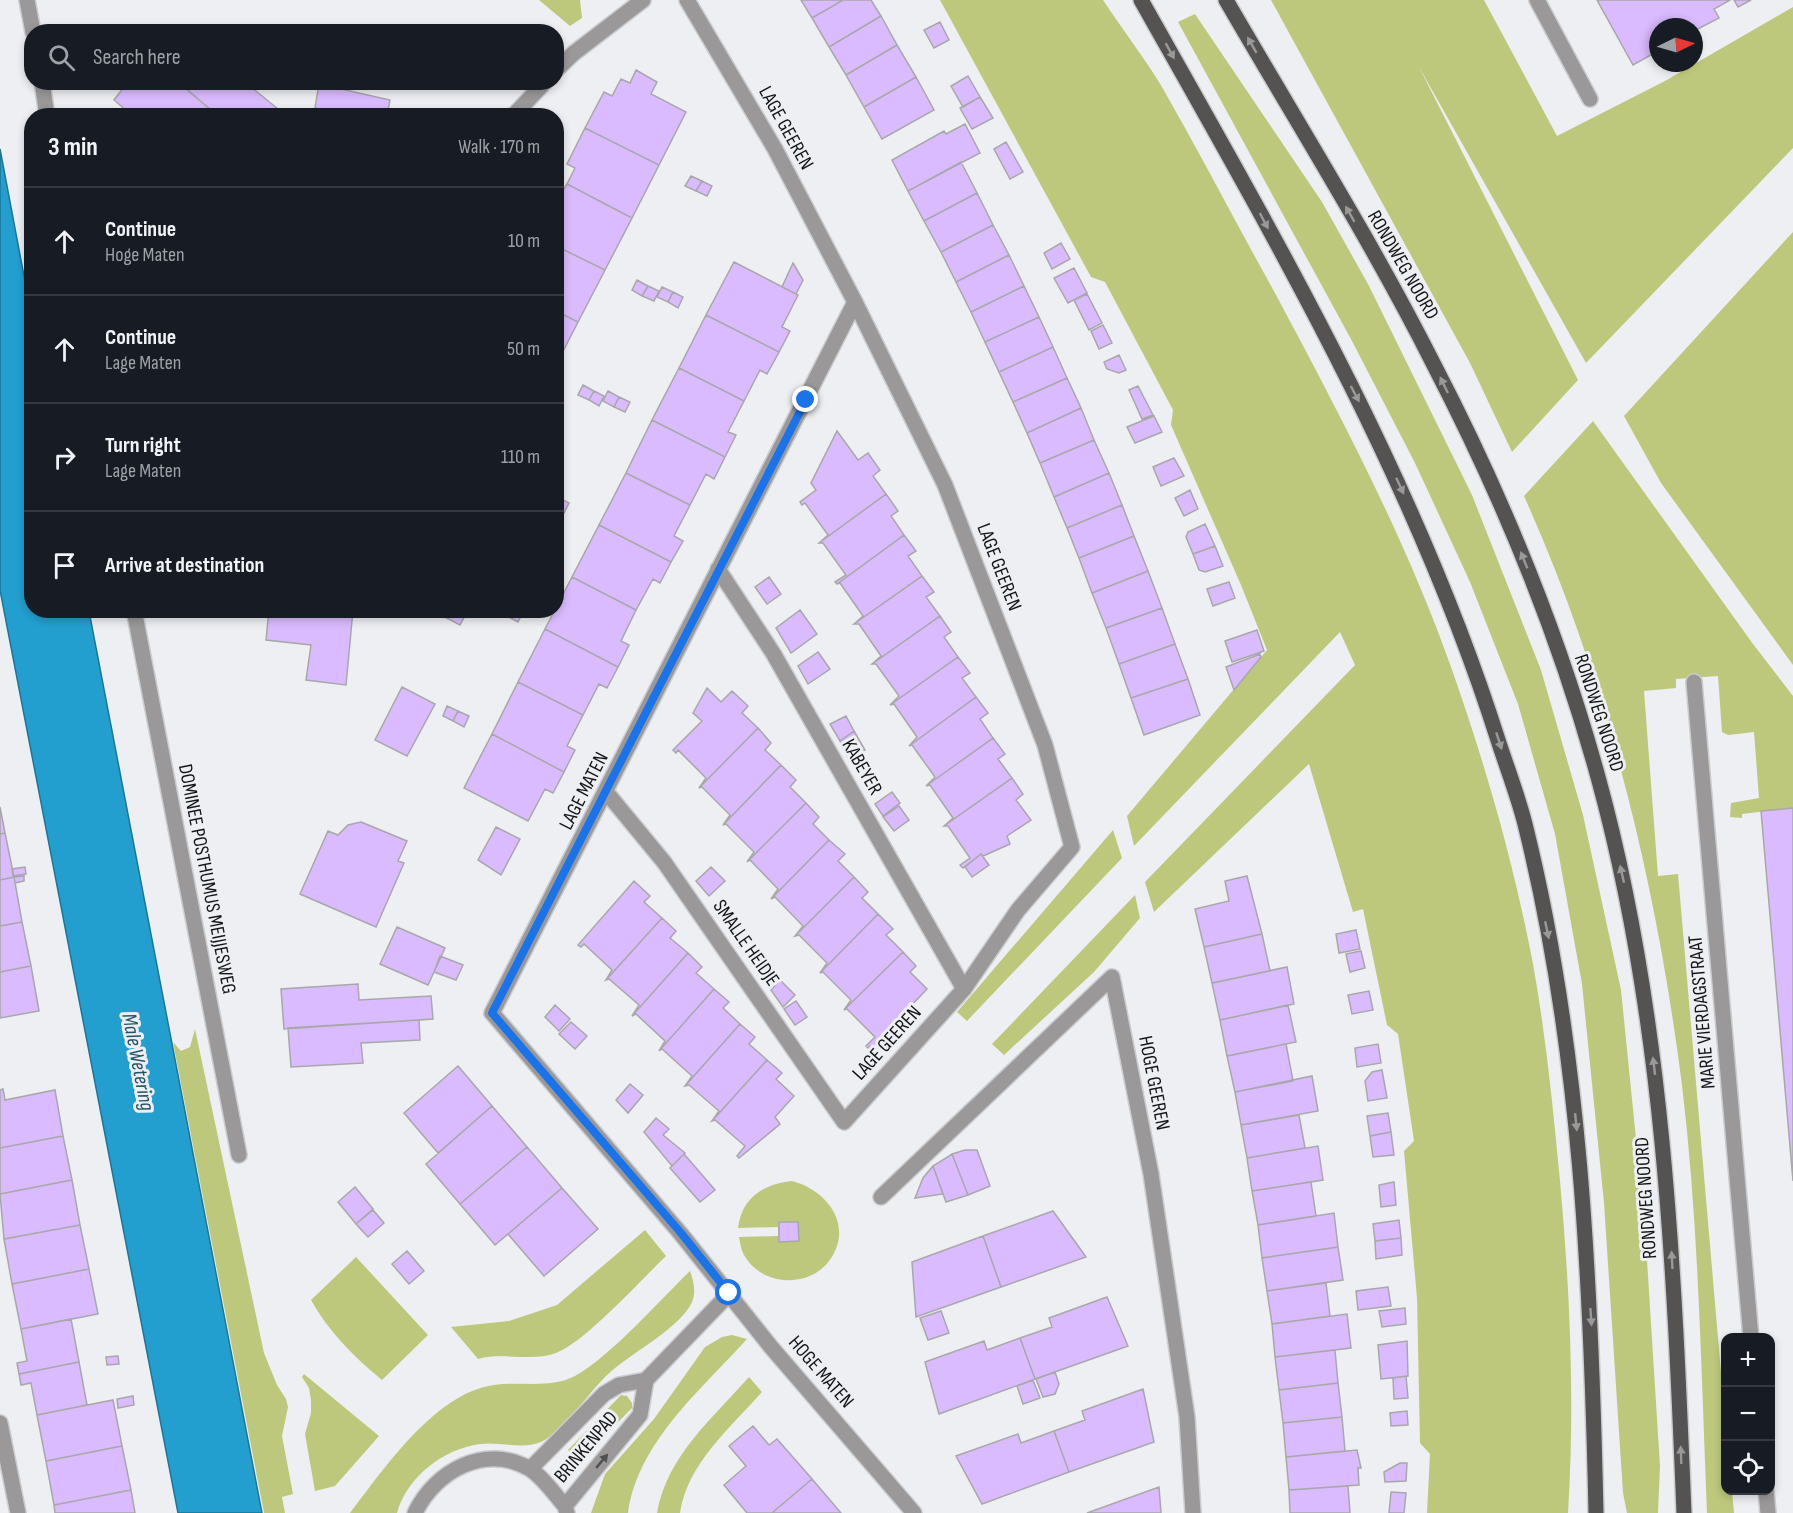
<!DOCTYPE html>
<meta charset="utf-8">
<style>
body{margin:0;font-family:"Sofia Sans Condensed",sans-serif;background:#20242c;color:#f1f3f6}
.controls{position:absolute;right:18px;bottom:18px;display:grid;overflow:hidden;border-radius:12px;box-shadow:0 3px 9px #0003}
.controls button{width:54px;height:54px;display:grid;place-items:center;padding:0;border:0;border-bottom:2px solid #363941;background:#171b24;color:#f1f3f6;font:30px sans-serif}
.compass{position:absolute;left:1649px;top:18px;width:54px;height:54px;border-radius:50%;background:#171b24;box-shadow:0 3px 9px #0003;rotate:85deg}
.stop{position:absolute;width:18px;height:18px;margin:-14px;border:4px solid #1a73e8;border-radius:50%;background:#fff}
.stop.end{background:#1a73e8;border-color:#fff;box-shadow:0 2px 6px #0008}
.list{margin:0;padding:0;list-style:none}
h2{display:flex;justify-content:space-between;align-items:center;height:78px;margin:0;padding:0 24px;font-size:26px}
h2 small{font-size:20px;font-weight:400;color:#9ea1a6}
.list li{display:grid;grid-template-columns:39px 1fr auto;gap:18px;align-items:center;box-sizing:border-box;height:108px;padding:0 24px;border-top:2px solid #363941}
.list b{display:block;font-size:22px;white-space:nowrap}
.list p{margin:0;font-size:20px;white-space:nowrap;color:#9ea1a6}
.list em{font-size:20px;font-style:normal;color:#9ea1a6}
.icon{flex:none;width:33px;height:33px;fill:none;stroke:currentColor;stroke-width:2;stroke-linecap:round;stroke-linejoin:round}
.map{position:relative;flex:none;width:1793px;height:1513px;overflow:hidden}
.search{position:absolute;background:#171b24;box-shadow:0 3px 9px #0003;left:24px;top:24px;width:540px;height:66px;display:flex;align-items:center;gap:15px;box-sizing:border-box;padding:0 21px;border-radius:24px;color:#9ea1a6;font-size:22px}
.panel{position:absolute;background:#171b24;box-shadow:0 3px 9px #0003;left:24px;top:108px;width:540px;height:510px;border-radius:24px}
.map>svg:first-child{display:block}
</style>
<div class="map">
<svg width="1793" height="1513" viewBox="0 0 1793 1513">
<rect width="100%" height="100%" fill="#edeff3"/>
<path fill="#bec87c" d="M539,0H580L582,18L570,26Z
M940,0H1103C1122,29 1144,57 1162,87C1201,155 1237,225 1275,293C1340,415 1405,537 1451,667C1485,763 1514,864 1533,964C1546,1036 1553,1108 1560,1181C1570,1291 1575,1402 1568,1513H1427L1430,1454L1420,1443L1417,1298L1404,1151L1414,1141L1398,1034L1387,1025L1363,909L1353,912L1309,764L1154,912L1145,882L1355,665L1340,632L1134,846L1127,816L1267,650L1241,585L1171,425L1173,410L1105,282L1091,277Z
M1271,0H1484L1557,136L1665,81L1793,7V148L1586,363L1419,67L1578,380L1512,452L1470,363Z
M1195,14L1322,202L1368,284L1472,495L1541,670L1583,815L1621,990L1645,1228L1660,1466L1658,1513H1627L1623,1493L1604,1203L1582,984L1555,834L1518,704L1470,582L1415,463L1352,341L1178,22Z
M1793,232V665L1661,483L1624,416Z
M1593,421L1753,644L1793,696V808L1742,814V818L1730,817L1731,803L1759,798L1754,732L1728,735L1722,732L1718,676L1676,679V688L1644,691L1658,876L1678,874L1725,1419L1726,1490L1732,1491L1734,1513H1707C1701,1370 1699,1227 1682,1085C1656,882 1608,683 1524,496Z
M1113,830L1122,858L967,1021L957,1012Z
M1135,895L1140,918L1094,972L1004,1055L992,1044Z
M195,1029L264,1353L277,1385L286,1399L288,1407L282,1436L293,1494L282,1497L285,1513H264L173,1042L181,1051L190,1047Z
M792,1181C827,1190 855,1226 829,1261C808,1289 761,1286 744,1255C741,1250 740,1242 739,1237L778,1236V1227L738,1228C742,1197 764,1184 792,1181Z
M645,1230L666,1256C641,1280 585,1342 556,1353C532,1362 504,1352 478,1359L451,1327L509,1321L557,1305Z
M356,1257L428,1335L382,1380C353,1356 329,1332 311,1300Z
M690,1271C694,1282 697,1295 690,1306C673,1333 630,1353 606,1376C589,1393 563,1430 543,1441C523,1451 501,1441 480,1444C443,1449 407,1477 397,1513H350C384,1469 435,1393 494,1385C520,1381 550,1389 575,1376C612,1355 658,1302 690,1271Z
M732,1335L747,1339C701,1390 638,1442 628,1513H591L605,1474L654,1419L705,1347L722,1337Z
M304,1374L379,1436L335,1486L315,1491L305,1434L311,1413V1400L309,1388L302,1377Z
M749,1377L762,1392C731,1427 687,1464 680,1513H657C667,1456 712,1419 749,1377Z
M621,1395L627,1396L632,1403V1408L579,1462L568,1450Z"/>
<path fill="#239fcf" stroke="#1e7597" stroke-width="1.5" d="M0,149L31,313L32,610L89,611L262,1513H178L0,590Z"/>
<path fill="#dbbbff" stroke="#a8a7aa" stroke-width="1.5" d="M801,0H843L812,18Z
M843,0H871L881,16L829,47L812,18Z
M1597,0H1730L1714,9L1719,18L1694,31V27H1658V51L1633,65Z
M1734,0H1751L1738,7Z
M881,16L897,45L846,75L829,47Z
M940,22L949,40L934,48L924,30Z
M897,45L916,77L864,107L846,75Z
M636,70L657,82L651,94L686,112L659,165L585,128L604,92L612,96L621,79L630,83Z
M968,76L980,97L963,107L951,86Z
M916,77L934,110L882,139L864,107Z
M128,82H178L218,116H184L179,111L175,116H133L114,100Z
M178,82H245L278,109L276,116H218Z
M319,84L390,100L387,116H330L331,111L315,108Z
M980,97L993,118L972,129L960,108Z
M965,124L980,153L908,191L892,160L944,131L946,134Z
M585,128L659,165L632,218L567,184L575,168L567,164Z
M1006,142L1023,172L1010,179L994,149Z
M961,162L977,193L924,221L908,191Z
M691,176L702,181L696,191L685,186Z
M702,181L712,186L707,196L696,191Z
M567,184L632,218L605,270L556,246V200Z
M977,193L993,225L941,252L924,221Z
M993,225L1009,255L956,282L941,252Z
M1061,243L1070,259L1052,269L1044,253Z
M556,246L605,270L578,322L556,311Z
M1009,255L1024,286L971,312L956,282Z
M734,262L798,295L782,327L790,331L779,352L706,315Z
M793,263L803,280L796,294L782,287Z
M1074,268L1087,293L1068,303L1054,278Z
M637,280L648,286L642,296L632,290Z
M648,286L659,291L654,301L642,296Z
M1024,286L1039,317L985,342L971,312Z
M662,287L673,292L668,302L657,297Z
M673,292L683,297L678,308L668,302Z
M1087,294L1102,323L1089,330L1074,300Z
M556,311L578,322L556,365Z
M706,315L779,352L767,374L760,370L744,401L679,368Z
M1039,317L1053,347L999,372L985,342Z
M1103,325L1112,343L1099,349L1091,331Z
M1053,347L1067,378L1013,402L999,372Z
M1119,355L1126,370L1119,373L1107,369L1104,362Z
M679,368L744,401L728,432L736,435L725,457L652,420Z
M1067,378L1081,408L1027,433L1013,402Z
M583,385L594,391L589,400L578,395Z
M1138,386L1153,415L1142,419L1129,390Z
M594,391L604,396L599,406L589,400Z
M608,391L619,397L614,407L603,401Z
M619,397L630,402L625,412L614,407Z
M1081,408L1094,440L1040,463L1027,433Z
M1154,416L1162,432L1135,443L1127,427Z
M652,420L725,457L714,479L706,474L690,505L626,473Z
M837,431L858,460L868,453L880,470L873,476L886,494L819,543L828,535L805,503L802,505L800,502L816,490L811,483Z
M1094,440L1109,473L1054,497L1040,463Z
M1174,458L1184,476L1161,486L1153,467Z
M626,473L690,505L674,536L683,541L671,562L599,525Z
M1109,473L1122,505L1067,528L1054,497Z
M1190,490L1198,509L1184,516L1175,498Z
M886,494L898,511L891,516L904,535L837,584L835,582L846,575L823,543H819Z
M559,498L569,503L564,513L556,509Z
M1122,505L1134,536L1079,558L1067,528Z
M1205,524L1215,546L1193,554L1186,537L1188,532Z
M599,525L671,562L660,583L653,579L636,610L572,577Z
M904,535L916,551L908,556L922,576L854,624L863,616L840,583L837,584Z
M1134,536L1148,571L1092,593L1079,558Z
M1215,546L1223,566L1205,572L1199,570L1193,554Z
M1148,571L1162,608L1106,628L1092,593Z
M922,576L934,592L926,597L940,616L872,664L881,656L859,624H854Z
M572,577L636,610L621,641L629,645L618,667L545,629Z
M769,577L781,594L767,604L755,587Z
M1229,582L1235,598L1213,606L1207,589Z
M1162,608L1175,644L1119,664L1106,628Z
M269,610H353L346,685L306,680L311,645L266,640Z
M439,610H468L460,625L437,613Z
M496,610H510L507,616Z
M510,610L523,612L518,622L507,616Z
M800,610L817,634L791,653L776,628Z
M940,616L951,632L944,637L958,657L890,705L899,696L876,664H872Z
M545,629L618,667L607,688L599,684L583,715L518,682Z
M1257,630L1264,651L1232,662L1225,641Z
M1175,644L1188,679L1131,698L1119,664Z
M818,652L830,669L808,684L798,666Z
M1260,654L1261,657L1234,690L1226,667Z
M958,657L970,673L962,678L976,697L909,746L917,737L894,704L890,705Z
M1188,679L1200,715L1144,735L1131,698Z
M518,682L583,715L567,746L575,750L564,772L492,734Z
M402,687L435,704L407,756L375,740Z
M707,688L721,702L732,691L748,706L742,713L758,728L699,788L706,778L678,750L676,753L673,750L702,721L693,713Z
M976,697L988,713L980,719L993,738L926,786L935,777L912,745L909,746Z
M447,706L458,711L453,721L443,716Z
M458,711L469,716L464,727L453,721Z
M846,716L854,731L840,741L830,724Z
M758,728L771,743L765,750L781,765L723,825L730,815L702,787L699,788Z
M854,731L865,750L849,759L840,741Z
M492,734L564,772L553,793L545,789L528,821L464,788Z
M993,738L1005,754L998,759L1012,778L944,826L953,818L930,785L926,786Z
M781,765L796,780L790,787L806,803L747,862L754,852L726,824L723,825Z
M1012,778L1023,794L1016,800L1031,820L1007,836L1010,844L983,856L981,854L963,868L960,865L970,858L948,826H944Z
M892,792L900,803L883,816L875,804Z
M806,803L819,817L813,824L829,840L771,899L778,889L750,860L747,862Z
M899,806L909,820L894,831L883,817Z
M0,807L5,833L0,834Z
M1793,808V1181L1761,811Z
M361,822L407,841L398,861L404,863L376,927L300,894L328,831L338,835L348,825Z
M496,827L520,839L501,875L478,860Z
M5,833L14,877L0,880V834Z
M829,840L845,854L838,861L854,877L795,936L803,926L775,897L771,899Z
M981,854L989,865L972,877L965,867Z
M25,867L26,874L13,876L12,869Z
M711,867L725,881L709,896L696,881Z
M24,876V881L15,883L14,877Z
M1247,876L1262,934L1204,947L1195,909L1229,901L1225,881Z
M14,877L22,922L0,926V880Z
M854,877L868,892L862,898L878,914L820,973L827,963L799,935L795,936Z
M634,881L650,896L644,902L662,918L606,980L612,970L584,944L581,947L578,945Z
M878,914L893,929L886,935L903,952L844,1010L851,1000L823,972L820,973Z
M662,918L676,931L670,938L688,953L632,1016L639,1005L609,979L606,980Z
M22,922L31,966L0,972V926Z
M397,927L445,948L428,985L380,964Z
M1356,930L1360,949L1339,953L1336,934Z
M1262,934L1270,971L1212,983L1204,947Z
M1361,951L1365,968L1350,972L1346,954Z
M903,952L916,966L910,972L927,989L907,1010L912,1016L898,1027L901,1030L877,1054L870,1046L868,1048L866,1046L875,1037L847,1009L844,1010Z
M688,953L702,967L696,973L714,989L659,1051L665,1041L636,1014L632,1016Z
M440,956L463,965L456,980L434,972Z
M31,966L39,1011L0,1018V972Z
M1287,967L1294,1004L1220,1020L1212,983Z
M780,980L795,995L783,1007L771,990Z
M358,984L359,1000L431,996L433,1019L284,1029L281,989Z
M714,989L729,1002L723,1008L740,1024L685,1086L692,1076L662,1049L659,1051Z
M1369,991L1373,1010L1352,1014L1348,995Z
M796,1001L807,1017L795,1025L784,1009Z
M555,1005L570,1019L559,1031L545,1017Z
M1288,1005L1296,1042L1227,1056L1220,1020Z
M419,1020L420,1040L361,1043L363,1063L291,1067L288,1028Z
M571,1022L587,1036L575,1049L559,1034Z
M740,1024L755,1037L749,1044L767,1060L712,1121L719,1111L689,1085L685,1086Z
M1286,1044L1293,1081L1235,1092L1227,1056Z
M1378,1044L1381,1063L1357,1067L1355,1048Z
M767,1060L782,1073L776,1079L794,1096L775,1117L780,1124L739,1158L737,1156L745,1146L715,1120L712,1121Z
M458,1066L492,1106L438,1153L404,1113Z
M1382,1070L1387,1098L1368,1101L1365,1081L1372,1072Z
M1312,1076L1318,1111L1241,1125L1235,1092Z
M630,1084L643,1095L628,1113L616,1100Z
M3,1089L5,1100L55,1090L63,1136L0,1148V1090Z
M492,1106L527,1147L460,1204L426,1164Z
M1388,1113L1391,1132L1370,1136L1367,1116Z
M1299,1115L1305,1148L1247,1158L1241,1125Z
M656,1118L669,1129L663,1135L685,1153L672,1166L644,1132Z
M1391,1132L1394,1155L1373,1157L1370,1136Z
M63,1136L72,1180L0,1194V1148Z
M1318,1146L1323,1180L1252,1191L1247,1158Z
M527,1147L562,1188L495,1245L460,1204Z
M965,1150H977L990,1186L968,1195L952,1154Z
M684,1154L715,1190L700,1202L670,1168Z
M952,1154L968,1195L946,1202L933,1166Z
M933,1166L943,1194L915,1198L923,1178Z
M72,1180L80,1225L4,1239L0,1194Z
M1311,1182L1316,1216L1258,1225L1252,1191Z
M1394,1182L1396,1205L1381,1207L1379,1185Z
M355,1187L373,1209L356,1224L338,1202Z
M562,1188L598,1229L544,1276L508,1234Z
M373,1210L384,1223L368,1237L356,1224Z
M1053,1211L1086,1257L1001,1287L983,1236Z
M1334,1213L1338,1247L1262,1258L1258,1225Z
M1399,1220L1401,1238L1375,1241L1373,1224Z
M779,1222H798L799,1241L779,1242Z
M80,1225L89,1269L12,1284L4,1239Z
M983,1236L1001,1287L916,1317L912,1262Z
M1401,1238L1402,1255L1376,1259L1375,1241Z
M1338,1247L1343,1280L1267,1291L1262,1258Z
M407,1251L424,1271L409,1284L392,1264Z
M89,1269L98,1314L21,1329L12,1284Z
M1326,1283L1330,1316L1272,1324L1267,1291Z
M1388,1287L1391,1306L1358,1310L1356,1291Z
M1107,1297L1128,1346L1035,1379L1020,1338L1052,1327L1049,1318Z
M1405,1308L1406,1324L1382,1327L1379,1311Z
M941,1311L949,1333L928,1340L920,1318Z
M1347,1314L1351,1348L1275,1357L1272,1324Z
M71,1319L79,1362L19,1374L17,1363L27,1361L21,1329Z
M1020,1338L1035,1379L939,1414L925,1362L984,1341L987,1350Z
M1407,1341L1408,1376L1381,1379L1378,1345Z
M1335,1350L1338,1383L1279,1390L1275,1357Z
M118,1356L119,1364L107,1365L106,1357Z
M79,1362L87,1405L37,1415L31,1383L21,1385L19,1374Z
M1055,1372L1059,1384L1055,1394L1043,1397L1036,1379Z
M1406,1376L1408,1398L1394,1399L1393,1378Z
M1033,1380L1040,1398L1023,1404L1017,1386Z
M1338,1383L1342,1417L1283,1423L1279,1390Z
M1143,1389L1154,1442L1069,1472L1054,1431L1085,1420L1082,1411Z
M133,1396L134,1405L118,1408L117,1399Z
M113,1400L122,1446L46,1461L37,1415Z
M1407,1411L1408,1425L1391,1426L1390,1413Z
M1342,1417L1345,1451L1286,1457L1283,1423Z
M753,1426L769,1445L777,1439L812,1479L772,1513H747L724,1485L746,1466L729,1446Z
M1054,1431L1069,1472L982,1504L956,1456L1018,1434L1021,1443Z
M122,1446L131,1490L54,1505L46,1461Z
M1357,1450L1361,1468H1358L1359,1485L1289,1490L1286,1457Z
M1400,1463H1407L1406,1481L1385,1482L1384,1472Z
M812,1479L841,1513H772Z
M1348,1486L1350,1513H1290L1289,1490Z
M1159,1487L1161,1513H1087Z
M131,1490L135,1513H55L54,1505Z
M1391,1492L1406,1493L1404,1513H1389Z"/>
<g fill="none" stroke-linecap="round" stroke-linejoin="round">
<g stroke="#cacccf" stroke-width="18">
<path id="minor" d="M27,0L33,32
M1537,0L1590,99
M556,70L574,53L643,0
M42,82L47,116
M513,116L545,82
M855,302L492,1013L681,1234L771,1347L914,1513
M718,569L773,653L964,989
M134,610L239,1155
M1694,682L1751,1338
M607,793L664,862L844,1122L964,989L1018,910L1072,847L1045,745L945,485L855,302L775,149L687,0
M881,1197L1112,977L1151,1174L1187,1417L1193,1513
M0,1423L18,1513
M530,1469L604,1394L619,1385L646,1380
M1766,1490L1768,1513
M565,1506L640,1415L646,1380L729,1294
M415,1513C435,1471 485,1443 530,1469C543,1477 555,1495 565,1506L567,1513"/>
</g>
<g stroke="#cacccf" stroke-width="18">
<path id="major" d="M1141,0C1275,238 1415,478 1498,740C1507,768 1518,796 1525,824C1581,1049 1591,1282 1596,1513
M1226,0C1296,121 1371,240 1434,365C1502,496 1559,635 1598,777C1664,1017 1674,1265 1684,1513"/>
</g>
<use href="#minor" stroke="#9a9898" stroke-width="15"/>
<use href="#major" stroke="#555252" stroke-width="15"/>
</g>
<defs><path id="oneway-solid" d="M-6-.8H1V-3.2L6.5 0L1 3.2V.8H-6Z" transform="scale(1.5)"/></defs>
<g fill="#99999a">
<use href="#oneway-solid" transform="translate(1252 45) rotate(-120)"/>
<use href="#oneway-solid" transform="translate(1170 51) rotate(61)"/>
<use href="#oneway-solid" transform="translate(1350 214) rotate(-120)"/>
<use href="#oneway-solid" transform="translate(1264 221) rotate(62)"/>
<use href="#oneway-solid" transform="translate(1444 385) rotate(-116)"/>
<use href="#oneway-solid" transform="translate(1355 394) rotate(62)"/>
<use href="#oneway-solid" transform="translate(1400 486) rotate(65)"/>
<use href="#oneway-solid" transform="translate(1524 560) rotate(-112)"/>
<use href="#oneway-solid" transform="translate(1499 741) rotate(72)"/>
<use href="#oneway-solid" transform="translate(1622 874) rotate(-103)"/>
<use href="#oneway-solid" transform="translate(1547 930) rotate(78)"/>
<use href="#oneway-solid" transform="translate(1654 1066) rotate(-97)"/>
<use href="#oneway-solid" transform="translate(1576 1122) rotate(84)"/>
<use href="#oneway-solid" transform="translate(1672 1260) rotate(-93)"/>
<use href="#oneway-solid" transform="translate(1591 1317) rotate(86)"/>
<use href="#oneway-solid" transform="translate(1681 1455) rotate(-92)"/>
</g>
<use fill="#504f50" href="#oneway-solid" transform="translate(602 1461) rotate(-50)"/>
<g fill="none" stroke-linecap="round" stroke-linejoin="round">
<path stroke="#1a73e8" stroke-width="8" d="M729,1293L681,1233L492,1013L806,400"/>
</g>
<g text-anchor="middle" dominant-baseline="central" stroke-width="6" stroke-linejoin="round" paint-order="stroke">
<g font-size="20" fill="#131415" stroke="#edeff3">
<text transform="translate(786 128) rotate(61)">LAGE GEEREN</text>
<text transform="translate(1403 265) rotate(60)">RONDWEG NOORD</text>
<text transform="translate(999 567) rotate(69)">LAGE GEEREN</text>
<text transform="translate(1599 713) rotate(72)">RONDWEG NOORD</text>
<text transform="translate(862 767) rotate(60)">KABEYER</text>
<text transform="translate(584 791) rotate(-63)">LAGE MATEN</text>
<text transform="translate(207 879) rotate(79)">DOMINEE POSTHUMUS MEIJJESWEG</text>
<text transform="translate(746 943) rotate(55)">SMALLE HEIDJE</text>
<text transform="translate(1702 1012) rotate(-95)">MARIE VIERDAGSTRAAT</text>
<text transform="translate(887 1043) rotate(-48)">LAGE GEEREN</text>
<text transform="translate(1154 1083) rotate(79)">HOGE GEEREN</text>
<text transform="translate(1646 1198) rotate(-94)">RONDWEG NOORD</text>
<text transform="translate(821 1372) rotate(49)">HOGE MATEN</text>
<text transform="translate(586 1447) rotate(-50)">BRINKENPAD</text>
</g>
<g font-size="21" font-style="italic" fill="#255368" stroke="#edeff3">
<text transform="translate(138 1062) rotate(79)">Male Wetering</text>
</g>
</g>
</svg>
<div class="controls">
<button>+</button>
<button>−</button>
<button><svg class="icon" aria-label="locate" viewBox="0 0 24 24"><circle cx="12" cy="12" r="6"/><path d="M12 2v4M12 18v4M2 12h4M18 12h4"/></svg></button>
</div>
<svg class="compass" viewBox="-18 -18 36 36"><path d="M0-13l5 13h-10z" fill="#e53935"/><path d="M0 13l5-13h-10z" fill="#9ea1a6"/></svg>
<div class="stop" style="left:729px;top:1293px"></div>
<div class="stop end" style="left:806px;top:400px"></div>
<div class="search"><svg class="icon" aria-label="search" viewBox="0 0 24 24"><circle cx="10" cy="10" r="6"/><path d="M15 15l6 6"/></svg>Search here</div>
<section class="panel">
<h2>3 min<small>Walk · 170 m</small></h2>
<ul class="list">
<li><svg class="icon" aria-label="ahead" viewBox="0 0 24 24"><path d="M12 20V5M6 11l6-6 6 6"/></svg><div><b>Continue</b><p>Hoge Maten</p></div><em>10 m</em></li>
<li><svg class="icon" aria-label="ahead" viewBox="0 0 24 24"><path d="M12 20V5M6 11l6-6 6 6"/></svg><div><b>Continue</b><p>Lage Maten</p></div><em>50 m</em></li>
<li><svg class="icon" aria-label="right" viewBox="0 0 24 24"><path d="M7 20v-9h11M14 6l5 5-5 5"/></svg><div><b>Turn right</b><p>Lage Maten</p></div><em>110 m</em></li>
<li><svg class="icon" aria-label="arrive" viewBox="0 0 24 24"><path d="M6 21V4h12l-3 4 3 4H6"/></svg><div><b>Arrive at destination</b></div></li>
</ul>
</section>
</div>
